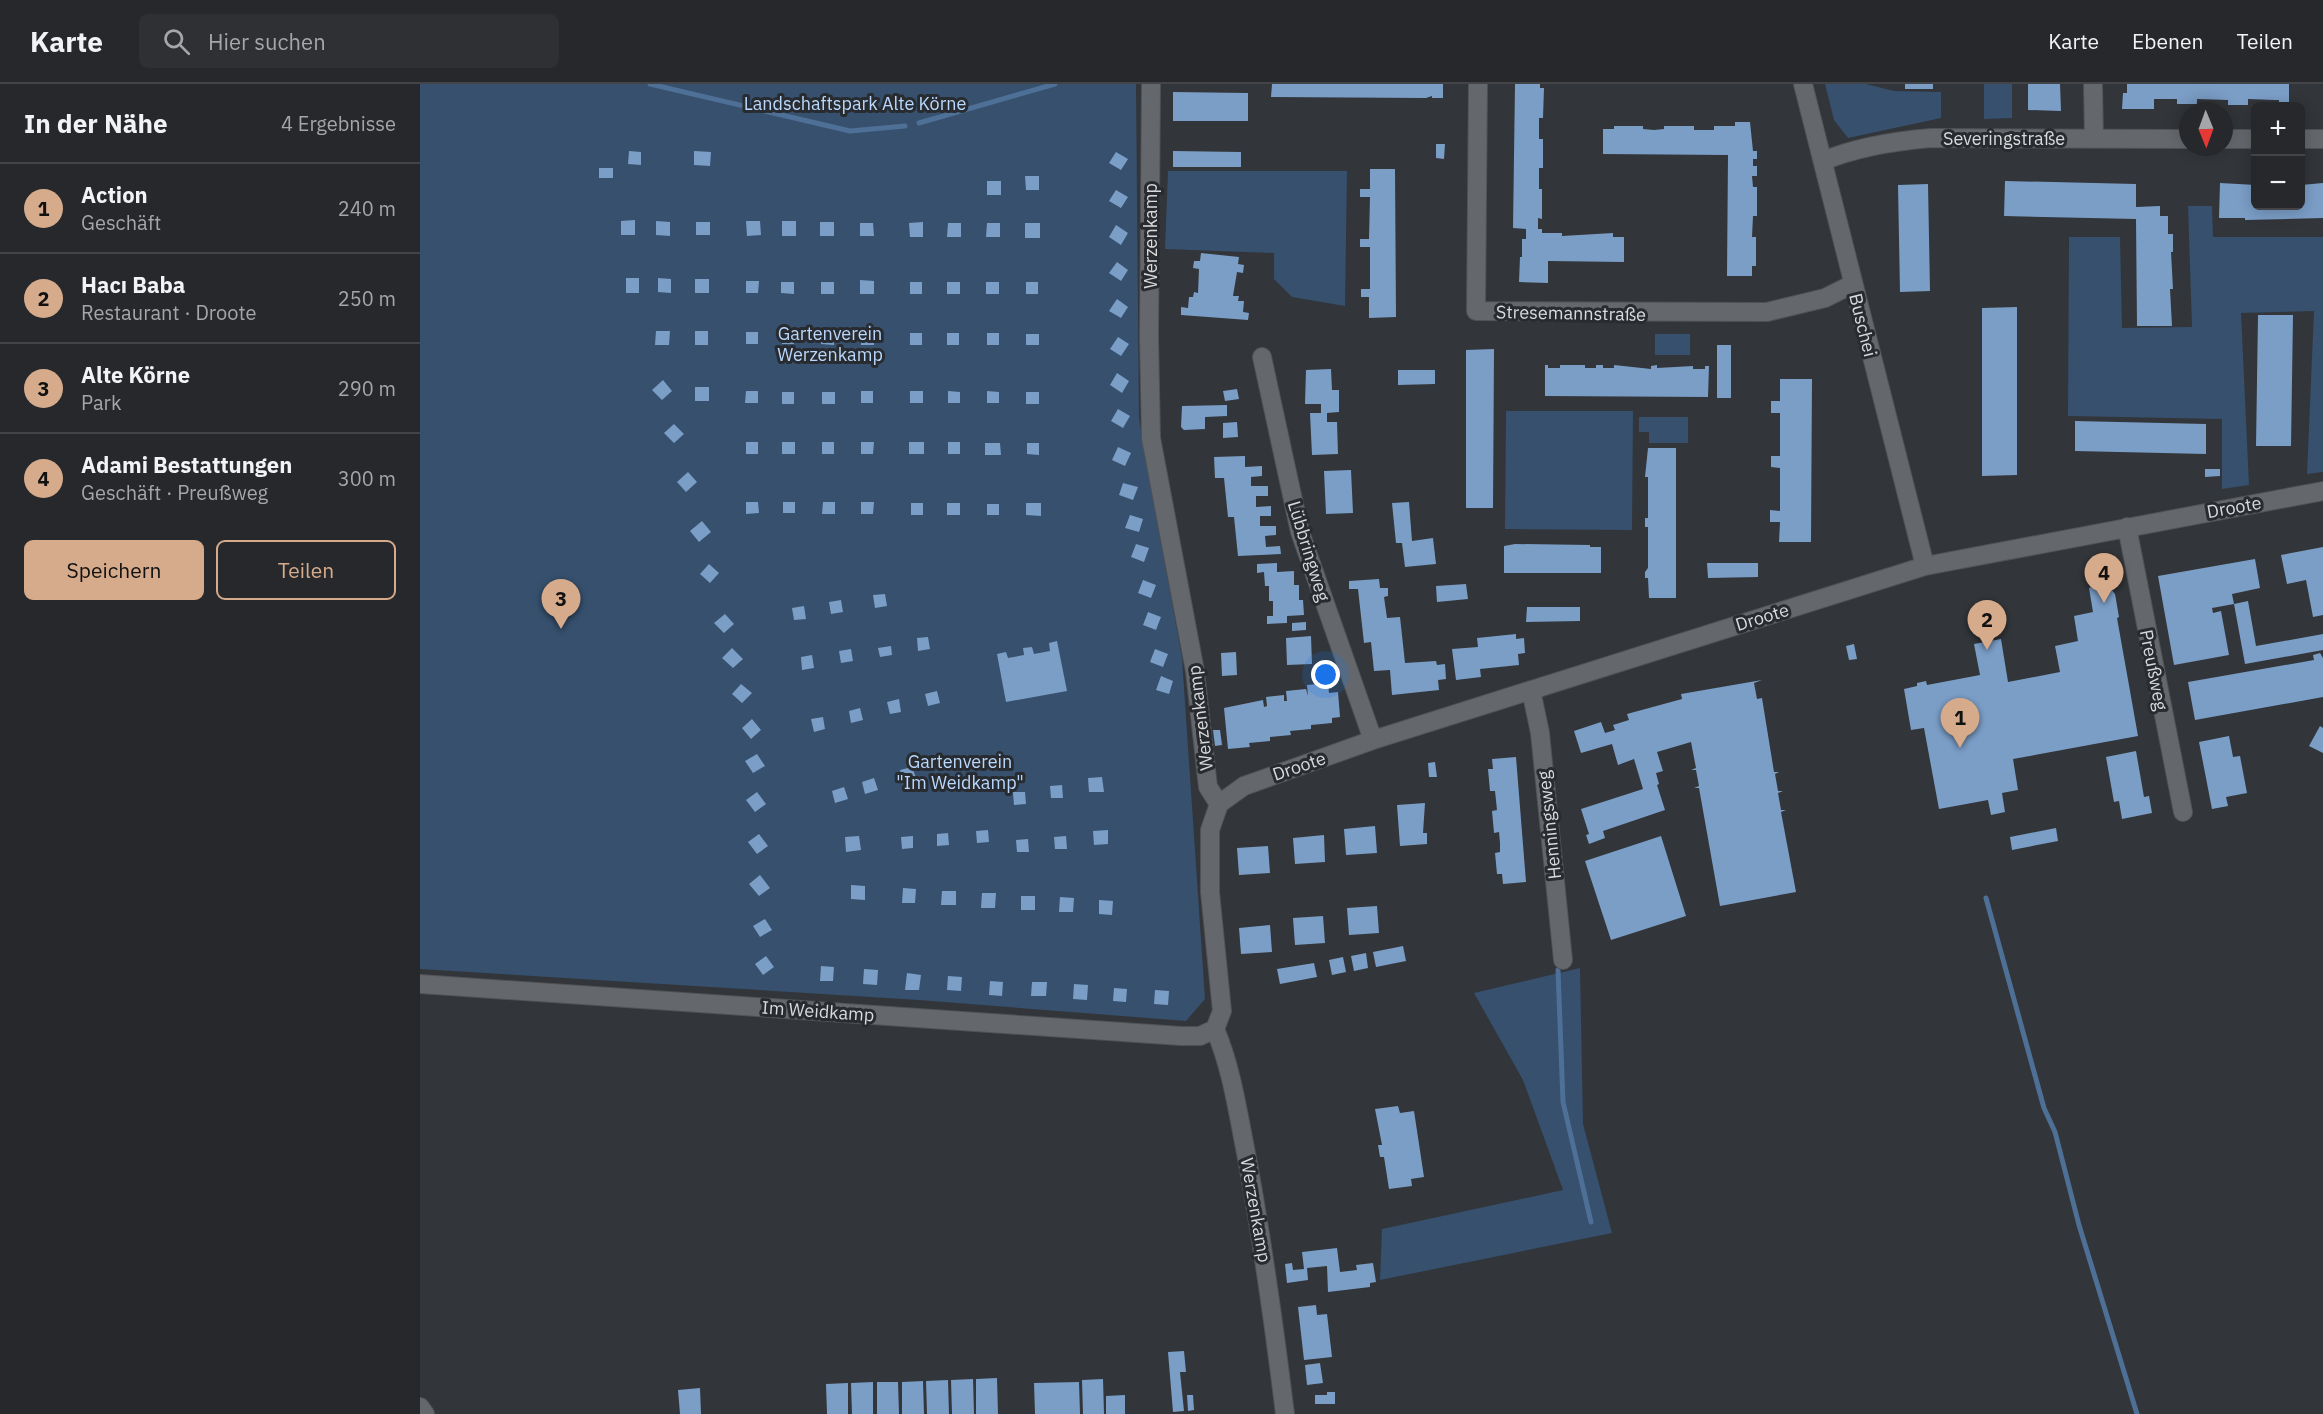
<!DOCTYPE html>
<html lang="de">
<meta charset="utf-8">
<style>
body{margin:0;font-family:"IBM Plex Sans",sans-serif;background:#2e3033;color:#f1f3f6}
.controls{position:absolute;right:18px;top:18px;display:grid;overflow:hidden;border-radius:9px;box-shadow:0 3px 15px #0003}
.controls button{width:54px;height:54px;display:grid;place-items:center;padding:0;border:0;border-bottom:2px solid #424447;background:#26282b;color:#f1f3f6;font:30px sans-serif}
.compass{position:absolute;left:1759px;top:18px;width:54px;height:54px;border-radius:50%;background:#26282b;box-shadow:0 3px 15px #0003;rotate:179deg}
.you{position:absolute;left:906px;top:591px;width:21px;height:21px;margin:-15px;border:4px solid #fff;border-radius:50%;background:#1a73e8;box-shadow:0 0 0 9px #1a73e833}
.badge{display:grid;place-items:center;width:39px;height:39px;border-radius:50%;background:#d6ab8b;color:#111;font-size:20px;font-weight:700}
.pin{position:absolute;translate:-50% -50px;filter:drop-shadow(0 2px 3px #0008)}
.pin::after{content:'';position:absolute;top:32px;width:21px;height:18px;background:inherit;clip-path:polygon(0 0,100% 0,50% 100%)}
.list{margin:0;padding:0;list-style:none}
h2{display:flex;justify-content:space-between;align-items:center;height:78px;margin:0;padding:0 24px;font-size:26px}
h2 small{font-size:20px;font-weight:400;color:#a4a6a9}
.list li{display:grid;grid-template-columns:39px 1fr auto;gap:18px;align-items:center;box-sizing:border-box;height:90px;padding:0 24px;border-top:2px solid #424447}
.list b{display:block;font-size:22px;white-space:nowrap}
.list p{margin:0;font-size:20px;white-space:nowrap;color:#a4a6a9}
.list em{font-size:20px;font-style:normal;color:#a4a6a9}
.actions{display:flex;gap:12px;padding:18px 24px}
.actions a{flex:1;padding:14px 0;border:2px solid #d6ab8b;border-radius:9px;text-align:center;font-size:21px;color:#d6ab8b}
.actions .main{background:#d6ab8b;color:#111}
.icon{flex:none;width:33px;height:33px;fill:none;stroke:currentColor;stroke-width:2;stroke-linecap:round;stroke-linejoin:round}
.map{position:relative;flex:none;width:1903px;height:1330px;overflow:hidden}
header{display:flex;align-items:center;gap:36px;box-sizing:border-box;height:84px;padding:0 30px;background:#26282b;border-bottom:2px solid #424447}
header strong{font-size:28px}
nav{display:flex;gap:33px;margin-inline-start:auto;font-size:21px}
.search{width:420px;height:54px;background:#2e3033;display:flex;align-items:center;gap:15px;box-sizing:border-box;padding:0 21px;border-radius:9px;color:#a4a6a9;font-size:22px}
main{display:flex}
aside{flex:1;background:#26282b}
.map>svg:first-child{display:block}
</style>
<header>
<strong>Karte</strong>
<div class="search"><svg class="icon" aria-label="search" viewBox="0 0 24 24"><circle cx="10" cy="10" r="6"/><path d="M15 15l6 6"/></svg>Hier suchen</div>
<nav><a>Karte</a><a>Ebenen</a><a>Teilen</a></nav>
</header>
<main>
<aside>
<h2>In der Nähe<small>4 Ergebnisse</small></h2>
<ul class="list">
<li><span class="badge">1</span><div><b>Action</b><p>Geschäft</p></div><em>240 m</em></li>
<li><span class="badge">2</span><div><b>Hacı Baba</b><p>Restaurant · Droote</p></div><em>250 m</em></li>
<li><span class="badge">3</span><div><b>Alte Körne</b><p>Park</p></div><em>290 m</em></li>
<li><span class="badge">4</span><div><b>Adami Bestattungen</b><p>Geschäft · Preußweg</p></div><em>300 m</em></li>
</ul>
<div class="actions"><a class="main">Speichern</a><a>Teilen</a></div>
</aside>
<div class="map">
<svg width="1903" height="1330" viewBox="0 0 1903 1330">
<rect width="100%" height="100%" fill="#323539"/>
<path fill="#36506e" d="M0,0H716L719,335L762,574L785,915L766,937L499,916L0,885Z
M1405,0H1446L1474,7L1521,8V34L1428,54L1414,36Z
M1564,0H1592V34L1564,35Z
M748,87H927L925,222L872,213L854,195V169L745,165Z
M1768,122H1792L1793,153H1903V388L1887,390L1894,227L1821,229L1829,401L1802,405V335L1648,332L1649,153H1700L1702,244L1772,243Z
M1235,250H1270V271H1235Z
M1086,327H1213L1212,446L1085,445Z
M1268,333V359H1229V348H1219V333Z
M1160,884L1163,1040L1192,1149L960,1196L962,1145L1143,1106L1103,996L1054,909Z"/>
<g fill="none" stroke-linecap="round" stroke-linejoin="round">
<path stroke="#4e6f96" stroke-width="5" d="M230,0L430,47L485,42
M499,39L635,0
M1566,814L1624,1024L1635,1048L1659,1141L1717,1330
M1138,886L1143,1018L1171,1138"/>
</g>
<path fill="#7b9ec7" d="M852,0H1023V14H1012V12L1006,14L851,13Z
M1095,0H1120V4H1124L1123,34H1119V55H1123V84H1119V105H1122V135L1118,134V145H1122V149H1142V152L1193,149V153H1204V178L1128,177V199L1099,198L1100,173H1102V155H1106V145L1093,144Z
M1485,0H1513V5H1485Z
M1608,0H1640L1641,27L1608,26Z
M1707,0H1869V21H1859V16H1855L1828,15V21H1808V16L1777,15V20H1757V15H1734V25H1702L1703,9H1707Z
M753,8L828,9V37H753Z
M1315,38H1330L1333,67H1337V75H1333V82H1337V92H1332L1333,103H1337V132H1333L1332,153H1336V182H1332V192H1307L1308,71L1183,70V45H1194V42H1223V45L1234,46L1244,45V42H1274V46H1294V42H1315Z
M1016,60H1025L1024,75L1016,74Z
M209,67L221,68V81L208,80Z
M274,67L291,68L290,82L274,81Z
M753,67L821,68V83H753Z
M696,68L708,75L701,86L689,79Z
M179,84H193V94H179Z
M950,85H975L976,233L949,234V213H941V205H950V163H940V155H949L950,113H940V105H950Z
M605,92H619V106H606Z
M567,97H581V111H567Z
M1585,97L1716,100V123L1740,122V132H1748V150H1753V168H1751L1753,205H1750L1752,242H1717L1716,135L1584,132Z
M1800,99L1836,101V122H1881V101L1903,99V134L1825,136V134H1799Z
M1508,100L1510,207L1480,208L1478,101Z
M696,106L708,113L701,124L689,117Z
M215,136V151H201V137Z
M236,137L250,138V152L236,151Z
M326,137H340L341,151L327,152Z
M362,137H376V152H362Z
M276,138H290V151H276Z
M400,138H414V152H400Z
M503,138V153H490L489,139Z
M440,139H453L454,152H440Z
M528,139H541V153H527Z
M567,139H580V153H566Z
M605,139H620V154H605Z
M696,141L708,149L701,161L689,153Z
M781,169L819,173L818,180L824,181L823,189L817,188L813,212H819L818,217H824L823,228L829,229L828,236L761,231V223L768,224L769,213H773L774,208L778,209L779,185L773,184L774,177H780Z
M697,178L708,186L701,197L689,189Z
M206,194H219V209H206Z
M238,194L251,195V209L238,208Z
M275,195H289V209H275Z
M440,196L454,197V210H440Z
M326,197H339L338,209H326Z
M361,198H374V210L361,209Z
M401,198H414V210H401Z
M490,198H502V210H490Z
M527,198H540V210H527Z
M566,198H579V210H566Z
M606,198H618V210H606Z
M697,215L708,223L701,234L689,227Z
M1597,223V391L1562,392V224Z
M1838,231H1873L1871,362H1836Z
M236,247H250L249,261H235Z
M275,247H288V261H275Z
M326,248H338V260H326Z
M362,249H374V260H362Z
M401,249H414V261L401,260Z
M441,249H454V261H441Z
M490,249H502V261H490Z
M527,249H539V261H527Z
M567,249H579V261H567Z
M606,250H619V261H606Z
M698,253L709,260L701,272L690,265Z
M1297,261H1311V314H1297Z
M1074,265L1073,424H1046V266Z
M1125,281H1128V284H1140V281H1165V284H1176V281H1183V284H1194V281L1231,285V282L1237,281V284L1273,282V285H1285V282H1289L1288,313L1125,312Z
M911,285L912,306H919V328L907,329V338H917L918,370L892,371L890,329H901V320H885L886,286Z
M978,286H1015V300L978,301Z
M697,289L709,297L702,309L690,301Z
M1360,295H1392L1391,458H1359L1360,438H1350V426L1360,427V384L1351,383V372H1360V329H1351V317H1360Z
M243,296L252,307L242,316L232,306Z
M275,303H289V317H275Z
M817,305L819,315L805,317L803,307Z
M326,307H338V319H325Z
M441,307H453V319H441Z
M490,307H503V319H490Z
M528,307L540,308V319H528Z
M567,307L579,308V319H567Z
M362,308H374V320H362Z
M402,308H415V320H402Z
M606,308H619V320H606Z
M807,321V332L785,333V345L764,346L761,343L762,322Z
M698,325L710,332L703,344L691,337Z
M1655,337L1786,340V370L1655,367Z
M817,338L818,353L803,354V339Z
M254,340L264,350L254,359L244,349Z
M326,358H338V370H326Z
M362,358H375V370H362Z
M402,358H414V370H402Z
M441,358H454L453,370H441Z
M489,358H504V370H489Z
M528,358H540V370H528Z
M565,359H580L581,371H565Z
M607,359H619V371L607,370Z
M698,363L711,369L705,382L692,376Z
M1228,364H1256V514H1229L1228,494H1225V488L1228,484V443H1225V434H1228V393H1225Z
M825,372V383L842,382V392L831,393V402H848V412H836V423L851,422V432H840V442H856V451L845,452L846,463L860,462L861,470L818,472L814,433H808L804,394H795L794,373Z
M1785,385H1800V392L1785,393Z
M931,386L933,429L906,430L904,387Z
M268,388L277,398L266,408L257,398Z
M703,399L718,403L713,416L699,411Z
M326,418H338L339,429L326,430Z
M363,418H375V429H363Z
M403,418H415V430H402Z
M441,418H454L453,430H441Z
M989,418L992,457L1013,454L1016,480L985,483L982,459H976L972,419Z
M491,419H503V431H491Z
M527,419H540V431H527Z
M606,419H621V432L606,431Z
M567,420H579V431H567Z
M710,431L723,435L719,448L705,444Z
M282,437L291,448L279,458L270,447Z
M716,460L729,464L724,478L711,473Z
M1095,460L1170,461V463H1181V489H1084V462Z
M1903,463V531L1893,533L1886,496L1867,500L1861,471Z
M1835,475L1840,504L1812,510L1814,520L1792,524L1793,529L1801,527L1809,571L1754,581L1738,492Z
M857,479V488L874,487V501H879V516H883L884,531L867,532V539L847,540V532H853V517H849V502H845L844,488L837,489V480Z
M1287,479H1338V493L1288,494Z
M289,480L299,489L290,499L280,490Z
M959,495L960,504H968V512L964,513L967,534L980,533L985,579L1016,577L1017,581L1025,580L1026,595L1018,596L1019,606L972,611L970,586L954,587L951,558L944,559L938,505H929V497Z
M723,496L736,501L731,514L718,509Z
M1046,500L1048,515L1017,518L1016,502Z
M1679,500L1689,502L1695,510L1699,533L1697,534L1718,652L1593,675L1598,706L1582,709L1585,728L1571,731L1568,716L1519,725L1504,644L1491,646L1484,605L1497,602V599L1506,597L1507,601L1560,591L1554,560L1581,555L1588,598L1640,588L1635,562L1658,557L1654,532L1673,528L1669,504Z
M465,510L467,522L455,524L453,511Z
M421,516L423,528L411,530L409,518Z
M1828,517L1836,562L1903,550V566L1825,580L1814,520Z
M384,522L386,535L374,536L372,524Z
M1107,523H1160V537L1106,538Z
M728,528L741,533L736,546L723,541Z
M305,530L314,540L304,549L294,539Z
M886,538V546L872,547V539Z
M1096,550V555L1104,554L1105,569L1098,570L1099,581L1060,585L1061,593L1036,596L1032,565L1058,563L1057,554Z
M891,552L892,580L867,581L866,554Z
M508,553L510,565L498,567L497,554Z
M637,557L647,607L586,618L577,570L586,568L588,574L604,571L603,564L612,563L614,570L630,567L629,559Z
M1434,560L1437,575L1429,576L1426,562Z
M471,562L472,571L460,573L458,564Z
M312,564L323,575L313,584L302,574Z
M431,565L433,577L421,579L419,567Z
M735,565L748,570L743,583L730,578Z
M816,568L817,591L802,592L801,569Z
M1900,569L1903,574V613L1775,636L1768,598L1894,576L1893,571Z
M392,571L394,584L382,586L381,573Z
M741,592L753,597L749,610L736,606Z
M1342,596L1334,599L1337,615L1342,614L1354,688H1359L1355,690L1358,707H1363L1358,709L1361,726H1366L1361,728L1376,808L1300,822L1279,704H1274L1279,702L1276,686H1271L1276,684L1271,658L1237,668L1243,687L1236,689L1239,700L1237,701L1245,726L1183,747L1185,754L1169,760L1166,751L1169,750L1161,725L1223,705L1214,675L1198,681L1192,660L1161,669L1154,647L1181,638L1185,649L1195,646L1193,641L1209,636L1207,630L1262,615L1261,610Z
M908,599L909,609L918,608L920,633L912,634V639L891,641V645L870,647L871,651L850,653V657L829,659L830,663L808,665L804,624L843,616L844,623L847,622L846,613L864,611V617H867L866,607L886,605L888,612L887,601Z
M321,600L332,609L322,619L312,610Z
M517,607L520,619L508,622L505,610Z
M479,615L481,628L470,630L467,618Z
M440,624L443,636L431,639L429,627Z
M403,633L405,645L394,648L391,635Z
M332,635L341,646L331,655L322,644Z
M1900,642L1903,644V669L1889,662Z
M793,646H800L802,661L795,662Z
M1809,652L1813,673L1820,672L1827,709L1806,713L1808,722L1792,725L1779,658Z
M1716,667L1724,713L1729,712L1732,729L1702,735L1699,717L1694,718L1686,673Z
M337,670L345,682L333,689L325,677Z
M529,671L533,683L520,687L517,675Z
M1096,673L1106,798L1083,800L1082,790H1077L1075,769L1080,768V759L1079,748L1074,749L1072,727L1077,726L1075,707H1070L1068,685H1073L1072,675Z
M1015,678L1017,693H1009L1008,679Z
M492,683L496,694L483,698L480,686Z
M682,693L684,708H669L668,694Z
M454,694L458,706L445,710L442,698Z
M642,701L643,714H631L630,702Z
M424,703L428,715L415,719L412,707Z
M337,708L346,720L335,728L326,716Z
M593,708H605L606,720L594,721Z
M1005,719L1003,749H1007V760L980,762L977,721Z
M955,742L957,769L926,771L924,745Z
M1636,744L1638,757L1592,766L1590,753Z
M568,746L569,758L557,759L556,747Z
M688,746V760L674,761L673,747Z
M528,749L529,761L517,762V750Z
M339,750L348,762L337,770L328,758Z
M904,751L905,778L875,780L873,754Z
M439,752L441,766L426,768L425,753Z
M493,752V764L482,765L481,753Z
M646,752L647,765H635L634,753Z
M1241,752L1266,832L1191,856L1165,777Z
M608,755L609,768H597L596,756Z
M848,762L850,789L819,791L817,764Z
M340,791L350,804L339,812L329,800Z
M431,801L445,802V816L431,815Z
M483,804L496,805L495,819H482Z
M522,807H536V821H521Z
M562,809H576L575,824H561Z
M601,812H615V826H601Z
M640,813L654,814L653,828H639Z
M679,816L693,817L692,831L679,830Z
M957,822L959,849L929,851L927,824Z
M903,832L905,859L875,861L873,834Z
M345,835L352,846L340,853L333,842Z
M850,841L852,868L821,870L819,844Z
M983,862L986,877L956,883L953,868Z
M946,869L948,884L934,887L931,872Z
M346,872L354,883L343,891L335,880Z
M923,873L926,888L912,891L909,876Z
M894,879L897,893L860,900L857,885Z
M401,882L414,883L413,897H400Z
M444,885L458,886L457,901L443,900Z
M487,889L501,891L499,906H485Z
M528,892L542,893L541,907L527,906Z
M570,897L583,898L582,912L569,911Z
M612,898H627L626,912H611Z
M654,900L668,901L667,916L653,915Z
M694,904L707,905L706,918L693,917Z
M735,906L749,907L748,921L734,920Z
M978,1022L980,1029L994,1027L1004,1093L991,1095L992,1102L969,1105L964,1073H960L958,1061H962L955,1025Z
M917,1164L920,1188L937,1186L936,1181L953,1179L956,1198L950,1199V1203L908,1208L907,1182L887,1184L888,1196L867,1199L865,1180L872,1179L873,1186L884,1185L882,1168Z
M896,1221L897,1231L907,1230L912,1273L884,1276L878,1223Z
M764,1267L766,1288H760L764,1327L753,1328L748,1268Z
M900,1279L903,1299L887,1301L885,1281Z
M577,1294L578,1330H556V1295Z
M553,1295L554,1330H532L531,1296Z
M683,1295L684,1330H663L662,1296Z
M528,1296L529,1330H507L506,1297Z
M503,1297L504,1330H482V1298Z
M453,1298V1330H432L431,1299Z
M457,1298H478L479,1330H457Z
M659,1298L660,1330H615L614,1299Z
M428,1299V1330H407L406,1300Z
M280,1304L281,1330H260L258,1306Z
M907,1308H915V1320H895V1311H907Z
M705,1311V1330H686V1312Z
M767,1311H773L774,1326L768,1327Z"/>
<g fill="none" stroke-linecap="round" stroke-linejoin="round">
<g stroke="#4f5255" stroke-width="20">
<path id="minor" d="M731,0L729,252L731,354L775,587L788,703L799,720
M1058,0L1056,227L1347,228L1405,214L1433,200
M1383,0L1505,482
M1673,0L1674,54
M1804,55H1836
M1880,55H1903
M1403,77C1437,63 1475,57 1511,54L1768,55
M842,273L880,448L953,656
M1707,443L1763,728
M1111,606L1120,649L1143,876
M0,900L761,952H780L795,945
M795,945L802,927L790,808V746L799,720L824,702L953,656L1505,482L1903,407
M795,945C811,983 817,1023 825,1064C842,1152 854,1241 865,1330
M0,1323L5,1330"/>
</g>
<use href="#minor" stroke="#64686c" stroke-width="18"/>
</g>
<g text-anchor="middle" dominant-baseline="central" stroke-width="6" stroke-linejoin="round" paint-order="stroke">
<g font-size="18" fill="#b9d8fd" stroke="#282b2f">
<text x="435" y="19">Landschaftspark Alte Körne</text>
<text x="410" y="249">Gartenverein<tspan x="410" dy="21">Werzenkamp</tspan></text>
<text x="540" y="677">Gartenverein<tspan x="540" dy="21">"Im Weidkamp"</tspan></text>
</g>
<g font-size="18" fill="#d8dadc" stroke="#282b2f">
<text x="1584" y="54">Severingstraße</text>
<text transform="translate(730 152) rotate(-90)">Werzenkamp</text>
<text transform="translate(1151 229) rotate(1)">Stresemannstraße</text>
<text transform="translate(1443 241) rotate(76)">Buschei</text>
<text transform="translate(1814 423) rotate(-10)">Droote</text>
<text transform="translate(889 467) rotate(73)">Lübbringweg</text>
<text transform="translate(1342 533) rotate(-17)">Droote</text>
<text transform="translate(1734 586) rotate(79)">Preußweg</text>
<text transform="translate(780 634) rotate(-97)">Werzenkamp</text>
<text transform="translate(879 682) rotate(-19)">Droote</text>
<text transform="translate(1129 741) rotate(-96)">Henningsweg</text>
<text transform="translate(398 927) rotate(4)">Im Weidkamp</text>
<text transform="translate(836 1126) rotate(80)">Werzenkamp</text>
</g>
</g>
</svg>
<div class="controls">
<button>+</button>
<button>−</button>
</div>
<svg class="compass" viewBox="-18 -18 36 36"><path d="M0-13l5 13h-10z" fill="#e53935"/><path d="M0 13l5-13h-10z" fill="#a4a6a9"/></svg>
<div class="you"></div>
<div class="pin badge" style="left:1540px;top:664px">1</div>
<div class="pin badge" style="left:1567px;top:566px">2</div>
<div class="pin badge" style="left:141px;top:545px">3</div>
<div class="pin badge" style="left:1684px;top:519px">4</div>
</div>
</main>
